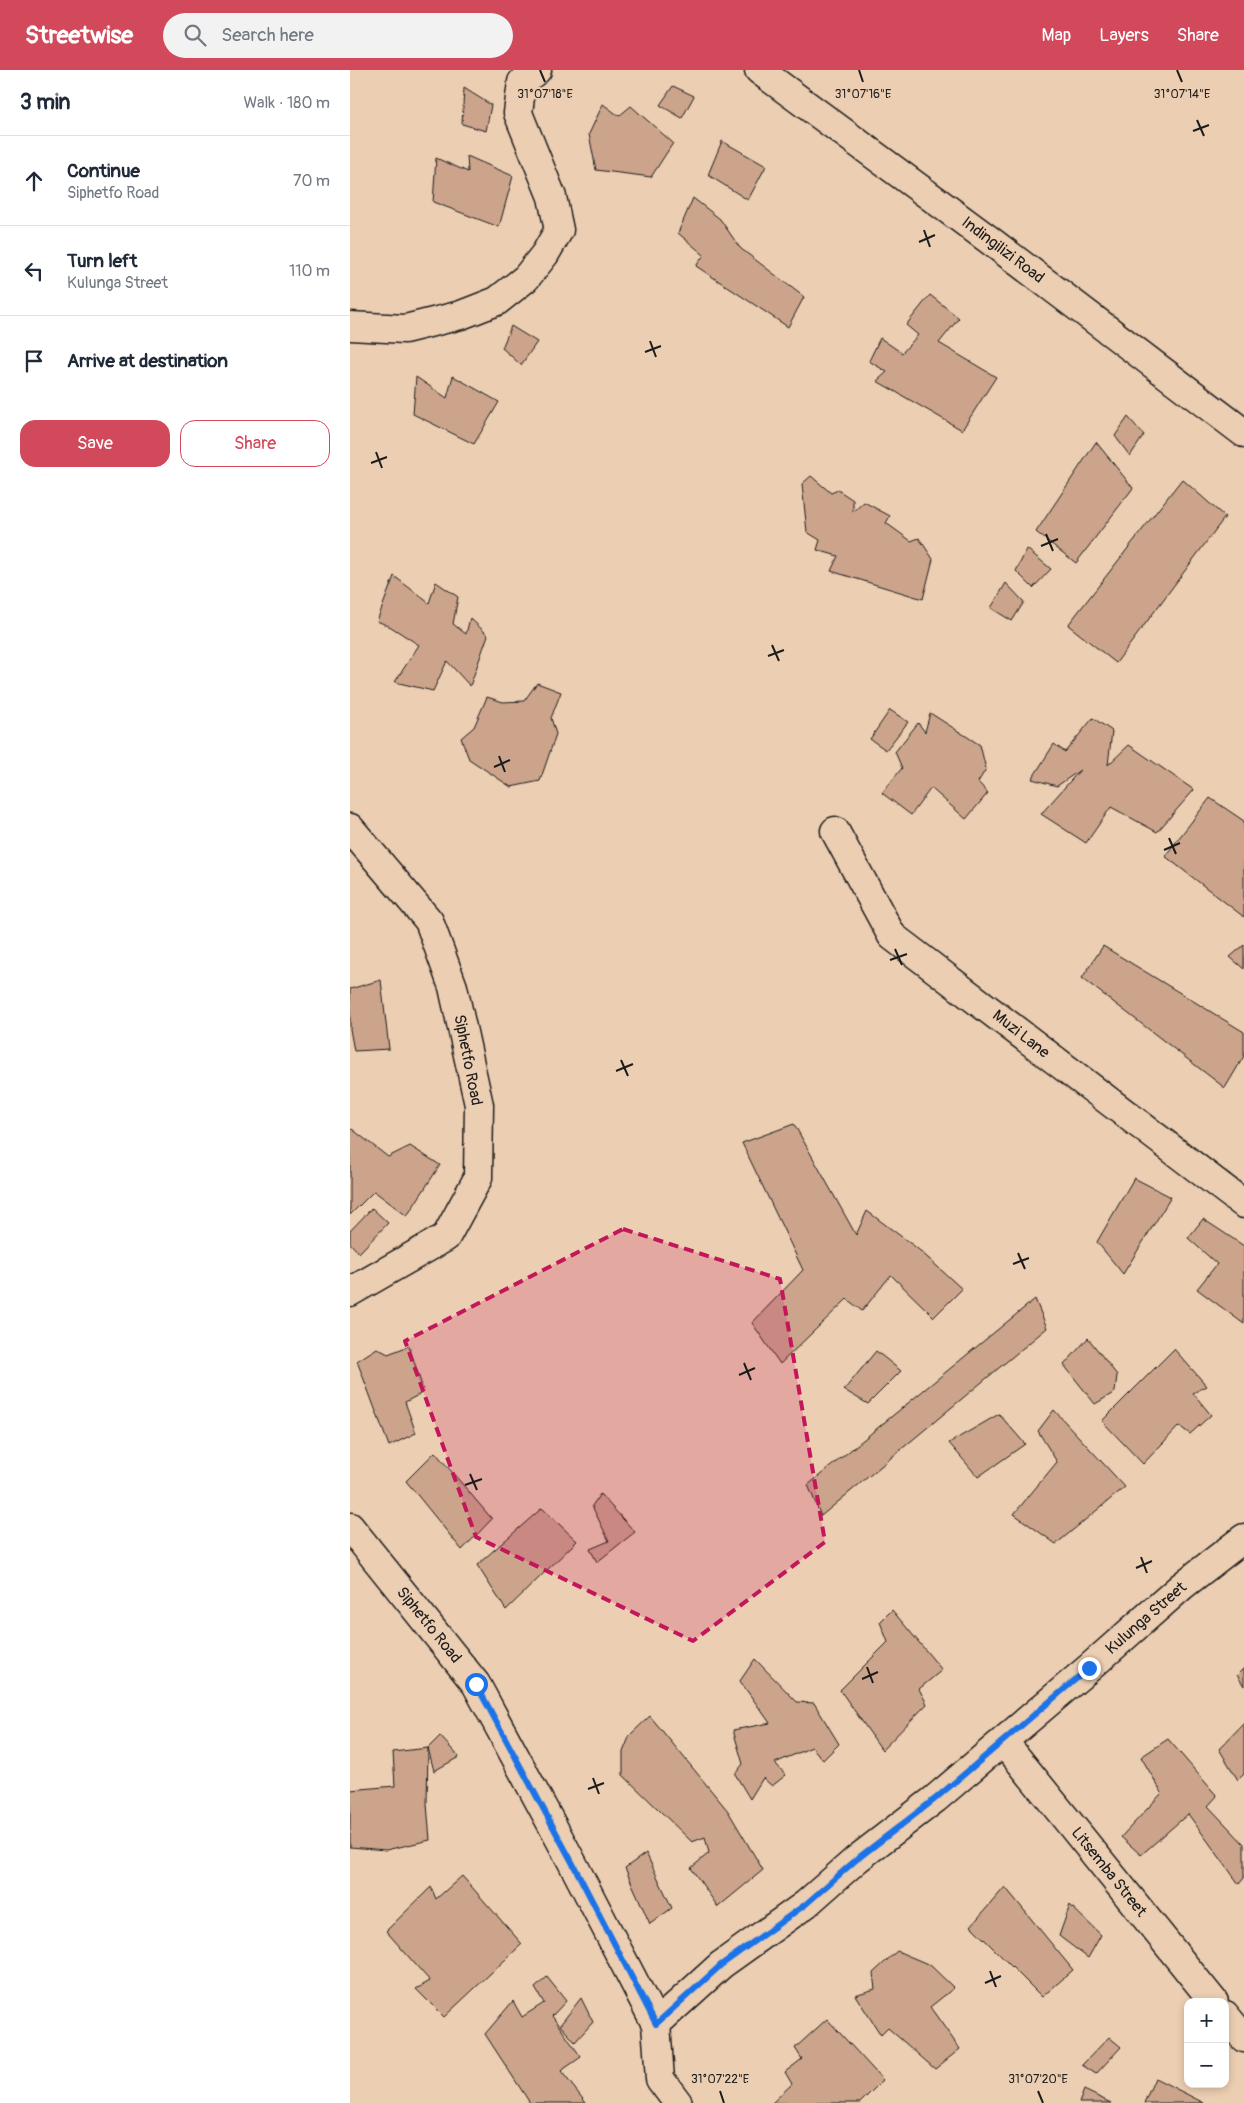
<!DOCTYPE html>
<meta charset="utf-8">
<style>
body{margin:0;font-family:Pangolin,sans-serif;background:#f2f2f3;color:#1f2937}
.controls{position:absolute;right:15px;bottom:15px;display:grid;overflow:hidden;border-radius:10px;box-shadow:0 2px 8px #0003}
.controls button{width:45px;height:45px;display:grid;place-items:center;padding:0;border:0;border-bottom:1px solid #e0e1e3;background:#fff;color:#1f2937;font:25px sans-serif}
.stop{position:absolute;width:15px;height:15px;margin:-11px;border:4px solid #1a73e8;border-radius:50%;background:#fff}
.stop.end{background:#1a73e8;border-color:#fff;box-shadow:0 1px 5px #0008}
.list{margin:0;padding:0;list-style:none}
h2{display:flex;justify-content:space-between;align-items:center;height:65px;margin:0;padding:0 20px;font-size:21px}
h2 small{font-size:16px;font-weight:400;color:#747a83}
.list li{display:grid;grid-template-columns:32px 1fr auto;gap:15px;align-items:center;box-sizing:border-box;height:90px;padding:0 20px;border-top:1px solid #e0e1e3}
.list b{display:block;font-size:19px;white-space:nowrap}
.list p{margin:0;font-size:16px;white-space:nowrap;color:#747a83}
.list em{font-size:16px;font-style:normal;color:#747a83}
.actions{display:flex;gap:10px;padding:15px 20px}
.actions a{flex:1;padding:11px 0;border:1px solid #d1495b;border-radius:15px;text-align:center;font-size:18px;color:#d1495b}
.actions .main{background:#d1495b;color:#fff}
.icon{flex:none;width:28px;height:28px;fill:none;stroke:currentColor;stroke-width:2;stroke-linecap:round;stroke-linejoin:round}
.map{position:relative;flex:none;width:894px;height:2033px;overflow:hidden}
header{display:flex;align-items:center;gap:30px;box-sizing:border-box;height:70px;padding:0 25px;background:#d1495b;color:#fff}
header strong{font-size:24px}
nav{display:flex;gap:28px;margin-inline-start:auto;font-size:18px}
.search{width:350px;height:45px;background:#f2f2f3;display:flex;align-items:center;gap:12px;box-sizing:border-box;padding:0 18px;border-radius:28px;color:#747a83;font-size:19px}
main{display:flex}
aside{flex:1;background:#fff}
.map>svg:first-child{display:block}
</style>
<header>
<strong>Streetwise</strong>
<div class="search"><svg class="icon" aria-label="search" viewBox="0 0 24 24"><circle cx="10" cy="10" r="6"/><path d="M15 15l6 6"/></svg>Search here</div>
<nav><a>Map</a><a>Layers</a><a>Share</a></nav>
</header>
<main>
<aside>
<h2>3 min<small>Walk · 180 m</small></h2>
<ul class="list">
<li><svg class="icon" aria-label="ahead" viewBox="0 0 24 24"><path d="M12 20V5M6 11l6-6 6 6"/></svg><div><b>Continue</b><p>Siphetfo Road</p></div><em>70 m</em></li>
<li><svg class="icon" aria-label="left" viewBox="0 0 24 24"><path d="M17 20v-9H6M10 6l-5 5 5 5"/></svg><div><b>Turn left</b><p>Kulunga Street</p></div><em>110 m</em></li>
<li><svg class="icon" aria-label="arrive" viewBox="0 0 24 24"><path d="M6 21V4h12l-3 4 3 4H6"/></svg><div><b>Arrive at destination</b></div></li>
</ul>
<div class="actions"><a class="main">Save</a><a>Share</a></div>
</aside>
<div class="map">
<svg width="894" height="2033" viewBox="0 0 894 2033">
<rect width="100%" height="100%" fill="#ecceb2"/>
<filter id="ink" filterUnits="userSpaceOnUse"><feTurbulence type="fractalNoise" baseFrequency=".02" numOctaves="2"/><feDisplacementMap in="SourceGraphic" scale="10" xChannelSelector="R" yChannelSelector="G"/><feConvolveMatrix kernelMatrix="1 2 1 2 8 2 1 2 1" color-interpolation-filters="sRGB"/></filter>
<g filter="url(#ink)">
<path fill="#cca48c" stroke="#1c1c1c" d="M323,16L344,26L332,48L310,35Z
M114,18L141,35L136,61L112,54Z
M253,34L269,46L281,36L323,73L301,107L246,100L239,64Z
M372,71L416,96L398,130L358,105Z
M117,86L163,106L149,157L83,132L86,88L118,102Z
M343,128L370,149L390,178L454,227L438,257L346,196L354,185L328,163Z
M580,225L609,248L589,273L646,307L612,360L527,311L537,302L519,291L530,268L552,283L568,265L556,255Z
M161,256L187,272L171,295L152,278Z
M103,306L149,332L124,374L63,344L66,307L97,328Z
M778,347L794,365L780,386L765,366Z
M746,372L783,418L726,493L686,462Z
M461,406L481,423L488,420L503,430V442L514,432L540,446L536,453L561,471L569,468L583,489L573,529L481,501L488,486L467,480L470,470L457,462L452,414Z
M832,409L875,447L766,593L718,555Z
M677,479L701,499L683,518L666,501Z
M44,506L79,533L86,512L108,527L103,554L116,564L120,548L138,565L120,616L97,591L83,621L45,612L69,575L41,557L27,551Z
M656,513L674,532L662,551L641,538Z
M187,613L211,622L201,648L206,664L190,711L161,717L119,689L111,668L124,657L137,627L153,632L174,631Z
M540,640L558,652L536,680L520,669Z
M580,643L630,675L636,699L628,712L638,723L616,749L581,718L561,745L532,723L552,698L545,682L568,653L575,662Z
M743,648L762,661L758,695L779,675L844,720L807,762L761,737L736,773L691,744L730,700L707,716L682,709L704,674L715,682Z
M860,728L894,751V847L815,786Z
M894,875V899L880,887Z
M753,876L894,962V986L875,1018L732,908Z
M31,910L39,979L4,981L0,959V919Z
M444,1054L506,1165L517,1141L568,1179L612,1219L584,1247L541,1205L512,1241L497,1229L430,1294L402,1253L453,1200L392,1073Z
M2,1059L38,1087L60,1076L90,1095L57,1146L24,1121L0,1145V1062Z
M784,1108L821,1127L773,1204L747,1172Z
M22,1138L38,1153L9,1183L0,1173V1161Z
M853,1149L894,1176V1254L847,1219L867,1194L838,1168Z
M685,1229L697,1258L471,1446L458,1415Z
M738,1268L767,1305L765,1322L745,1334L714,1295Z
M59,1276L74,1322L55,1332L66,1363L39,1376L7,1291L27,1278L38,1284Z
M824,1279L857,1316L843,1323L861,1345L840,1364L829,1356L793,1394L752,1351Z
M526,1281L551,1301L518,1334L494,1320Z
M704,1340L775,1417L706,1474L664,1444L707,1392L688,1361Z
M649,1344L675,1374L628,1407L599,1373Z
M85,1382L142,1449L112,1480L56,1411Z
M250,1424L285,1462L247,1492L240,1479L259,1471L242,1436Z
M192,1438L227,1471L156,1540L127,1495Z
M542,1540L592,1600L569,1619L577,1634L532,1680L490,1620L538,1572L530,1552Z
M405,1589L447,1632L464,1633L489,1674L473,1690L462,1677L425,1693L436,1705L422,1716L413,1708L400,1729L385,1704L393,1694L383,1660L420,1653L390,1611Z
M894,1598V1616L887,1605Z
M300,1646L378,1741L413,1800L368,1837L341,1798L359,1783L355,1767L342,1772L273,1705V1682L280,1665Z
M894,1653V1704L888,1710L869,1679Z
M90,1666L109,1687L84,1701L78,1678Z
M818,1669L867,1726L858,1736L894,1774V1808L889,1814L838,1744L791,1785L771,1767L812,1723L791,1687Z
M78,1678L77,1734L80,1770L36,1780L0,1777V1720L45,1716L43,1682Z
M296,1783L322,1838L300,1854L275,1798Z
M112,1806L172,1874L94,1947L66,1919L80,1911L36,1861L81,1817L86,1829Z
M655,1817L723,1900L692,1927L621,1856Z
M720,1835L751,1865L738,1888L709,1866Z
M547,1881L580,1895L604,1918L580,1937L610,1979L585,1999L538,1958L531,1965L505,1925L525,1919L523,1903Z
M197,1907L216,1931L202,1946L231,1987L211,2001L236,2033H180L135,1964L163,1931L172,1947L194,1933L185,1918Z
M231,1928L243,1952L225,1972L210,1955Z
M477,1949L533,2010L510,2033H422L442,2014L435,2002L452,1989L445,1978Z
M759,1967L771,1977L746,2004L732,1995Z
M805,2008L854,2033H794Z
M734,2020L761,2033H729Z"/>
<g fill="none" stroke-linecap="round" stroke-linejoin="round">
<g stroke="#1c1c1c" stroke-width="31">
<path id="minor" d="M409,0L638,169L894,363
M0,256L55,259L111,245L147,231L176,208L195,184L209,160L202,127L168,43L172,12L187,0
M0,758L79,851L103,917L129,1035L128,1108L96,1167L0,1222
M485,761L542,866L894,1134
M0,1457L126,1614L222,1792L306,1954L310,2009L328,2033
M654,1672L864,1932
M875,1945L894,1968
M306,1954L371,1895L456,1834L507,1789L585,1729L739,1598L832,1516L894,1468"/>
</g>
<use href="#minor" stroke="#ecceb2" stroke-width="28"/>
</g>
</g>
<g fill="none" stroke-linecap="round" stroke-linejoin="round" filter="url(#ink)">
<path stroke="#1a73e8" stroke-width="6" d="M126,1614L222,1792L306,1954L371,1895L456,1834L507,1789L585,1729L739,1598"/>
</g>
<path fill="#c2185b" fill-opacity="0.2" stroke="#c2185b" stroke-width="4" stroke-dasharray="10 6" stroke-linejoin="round" d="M273,1159L430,1209L475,1472L343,1571L126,1467L55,1271Z"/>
<path fill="none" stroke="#1c1c1c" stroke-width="2" d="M190,0L195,12M509,0L513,12M827,0L832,12M847,50L854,66M843,61L859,55M574,160L580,177M569,172L585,165M300,271L306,287M295,282L311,276M26,382L32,398M21,393L37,387M696,464L703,481M691,476L708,469M422,575L429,591M418,586L434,580M149,686L155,702M144,697L160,690M819,768L826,784M814,780L830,773M545,879L552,895M540,890L557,884M271,990L278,1006M266,1001L283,994M668,1183L675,1199M663,1194L679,1188M394,1293L401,1310M389,1305L405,1298M120,1404L127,1420M115,1415L132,1409M791,1487L797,1503M786,1498L802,1491M517,1597L523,1613M512,1609L528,1602M243,1708L249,1724M238,1719L254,1713M640,1901L646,1917M635,1913L651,1906M370,2021L374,2033M688,2021L693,2033"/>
<g text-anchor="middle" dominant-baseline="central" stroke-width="4" stroke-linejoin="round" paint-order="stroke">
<g font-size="16" fill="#1c1c1c" stroke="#ecceb2">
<text transform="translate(653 180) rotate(37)">Indingilizi Road</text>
<text transform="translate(671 964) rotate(38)">Muzi Lane</text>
<text transform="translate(118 990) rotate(79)">Siphetfo Road</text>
<text transform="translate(796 1548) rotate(-41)">Kulunga Street</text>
<text transform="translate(79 1555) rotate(51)">Siphetfo Road</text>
<text transform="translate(759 1802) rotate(51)">Litsemba Street</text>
</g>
</g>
<g font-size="12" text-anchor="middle" fill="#1c1c1c" stroke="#ecceb2" stroke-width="4" stroke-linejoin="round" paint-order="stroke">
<text x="195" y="28">31°07'18"E</text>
<text x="513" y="28">31°07'16"E</text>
<text x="832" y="28">31°07'14"E</text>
<text x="370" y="2013">31°07'22"E</text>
<text x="688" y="2013">31°07'20"E</text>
</g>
</svg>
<div class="controls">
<button>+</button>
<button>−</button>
</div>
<div class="stop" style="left:126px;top:1614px"></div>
<div class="stop end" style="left:739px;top:1598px"></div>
</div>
</main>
